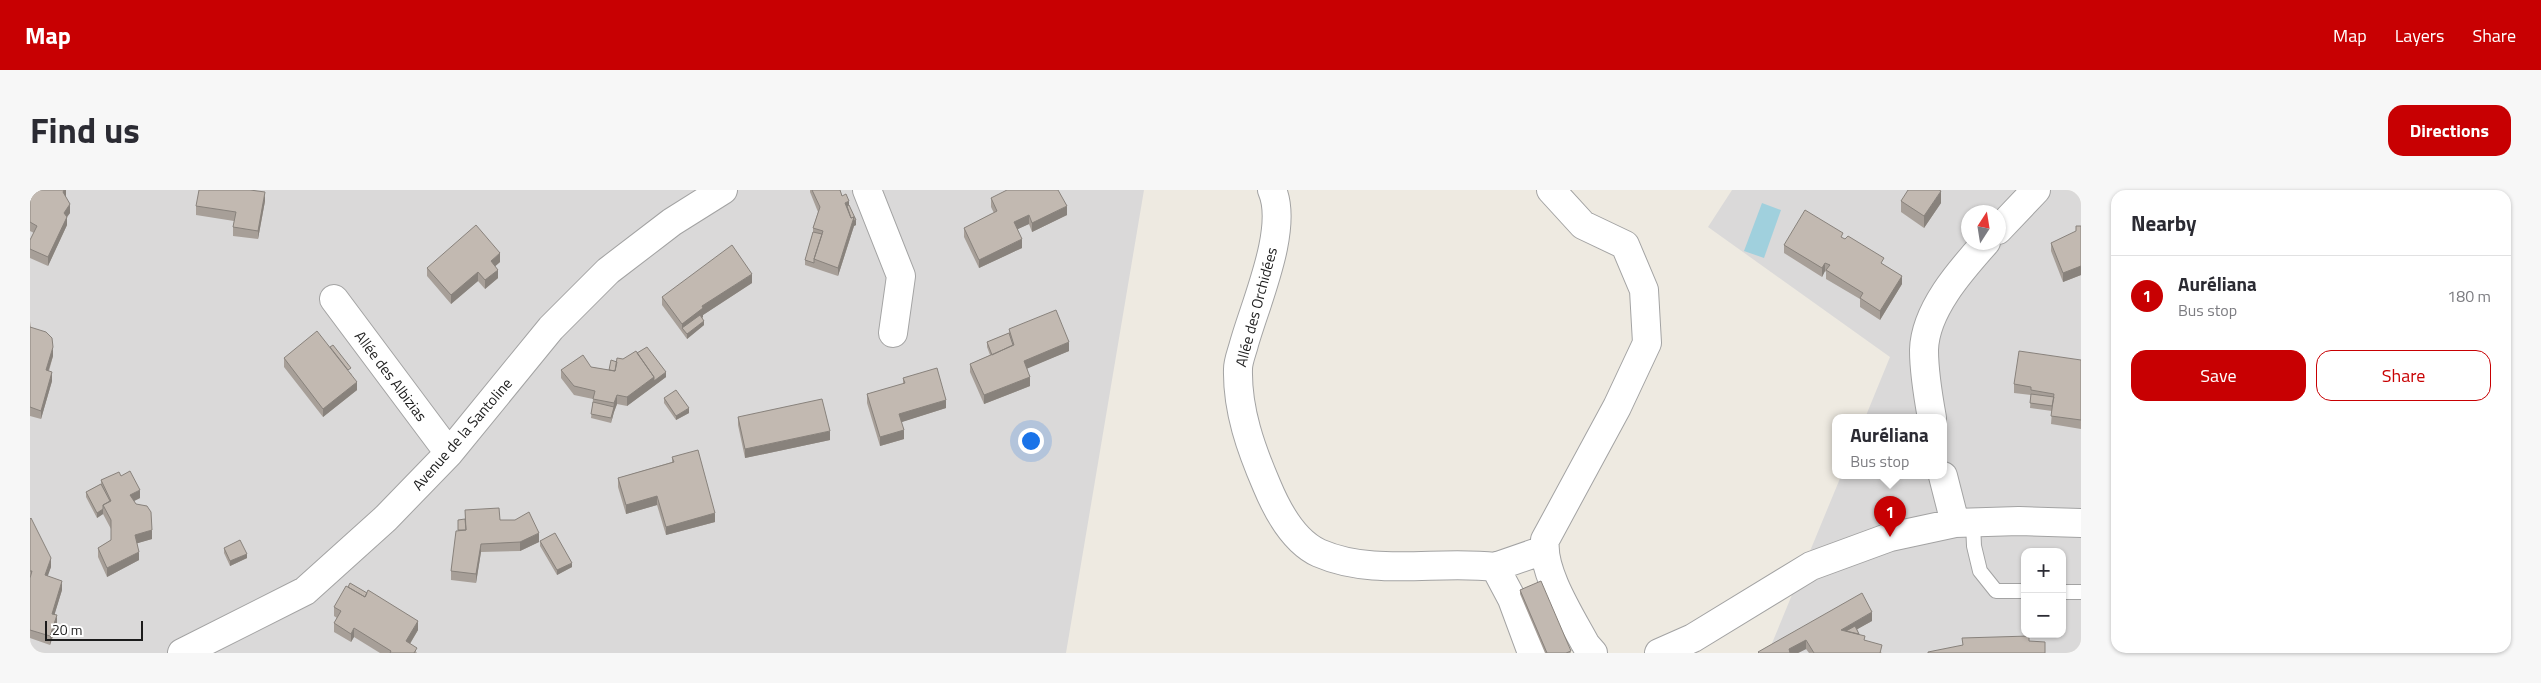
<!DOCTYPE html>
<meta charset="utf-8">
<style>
body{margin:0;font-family:"Titillium Web",sans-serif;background:#f7f7f7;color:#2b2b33}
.controls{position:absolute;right:15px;bottom:15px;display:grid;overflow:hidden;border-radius:10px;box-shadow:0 1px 4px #0004}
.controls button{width:45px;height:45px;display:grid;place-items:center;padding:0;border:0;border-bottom:1px solid #e1e1e2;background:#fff;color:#2b2b33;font:25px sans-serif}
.compass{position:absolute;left:1931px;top:15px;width:45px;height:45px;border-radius:50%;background:#fff;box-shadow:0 1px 4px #0004;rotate:12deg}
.scale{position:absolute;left:15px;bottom:12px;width:98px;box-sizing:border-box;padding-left:5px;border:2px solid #1c1c1c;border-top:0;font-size:14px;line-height:18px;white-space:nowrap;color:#1c1c1c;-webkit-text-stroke:4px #fff;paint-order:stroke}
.you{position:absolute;left:1000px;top:250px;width:18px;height:18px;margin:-12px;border:4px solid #fff;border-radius:50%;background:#1a73e8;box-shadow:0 0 0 8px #1a73e833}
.badge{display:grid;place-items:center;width:32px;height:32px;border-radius:50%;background:#c80002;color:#fff;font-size:16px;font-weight:700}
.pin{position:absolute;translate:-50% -41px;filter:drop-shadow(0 1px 2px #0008)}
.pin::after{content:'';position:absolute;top:26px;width:18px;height:15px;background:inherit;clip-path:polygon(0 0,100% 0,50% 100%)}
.popup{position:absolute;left:1802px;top:224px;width:115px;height:65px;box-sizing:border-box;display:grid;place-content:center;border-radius:10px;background:#fff;filter:drop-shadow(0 1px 4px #0005);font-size:16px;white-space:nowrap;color:#7c7c81}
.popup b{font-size:19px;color:#2b2b33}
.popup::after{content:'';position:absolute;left:50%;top:100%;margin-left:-10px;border:10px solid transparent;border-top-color:#fff}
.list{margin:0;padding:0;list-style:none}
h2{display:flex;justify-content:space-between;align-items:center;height:65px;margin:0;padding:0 20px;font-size:21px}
h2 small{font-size:16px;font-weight:400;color:#7c7c81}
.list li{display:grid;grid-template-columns:32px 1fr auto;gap:15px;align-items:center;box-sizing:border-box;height:80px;padding:0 20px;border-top:1px solid #e1e1e2}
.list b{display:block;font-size:19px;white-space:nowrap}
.list p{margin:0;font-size:16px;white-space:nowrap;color:#7c7c81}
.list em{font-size:16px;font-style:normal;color:#7c7c81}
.actions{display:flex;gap:10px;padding:15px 20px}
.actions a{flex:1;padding:11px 0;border:1px solid #c80002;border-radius:15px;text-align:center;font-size:18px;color:#c80002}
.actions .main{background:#c80002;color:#fff}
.map{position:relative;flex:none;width:2051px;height:463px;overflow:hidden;border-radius:15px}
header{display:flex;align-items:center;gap:30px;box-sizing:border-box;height:70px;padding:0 25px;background:#c80002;color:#fff}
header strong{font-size:24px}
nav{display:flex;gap:28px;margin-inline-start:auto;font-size:18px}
.intro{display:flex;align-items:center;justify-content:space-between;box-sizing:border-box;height:120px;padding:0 30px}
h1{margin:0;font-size:35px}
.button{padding:12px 22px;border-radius:15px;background:#c80002;color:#fff;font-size:18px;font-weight:700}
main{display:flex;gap:30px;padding:0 30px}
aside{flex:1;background:#fff;border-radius:15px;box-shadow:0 1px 4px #0004}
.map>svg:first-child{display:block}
</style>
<header>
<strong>Map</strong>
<nav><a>Map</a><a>Layers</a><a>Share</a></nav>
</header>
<div class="intro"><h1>Find us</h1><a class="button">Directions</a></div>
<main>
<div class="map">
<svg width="2051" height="463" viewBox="0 0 2051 463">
<rect width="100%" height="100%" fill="#eeeae1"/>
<path fill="#dad9d9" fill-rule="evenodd" d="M0,0H1114L1036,463H0Z
M1702,0H2051V463H1738L1811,286H1914V228H1835L1860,167L1678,37ZM1938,22H1968V52H1938ZM1995,362H2032V444H1995Z"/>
<path fill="#a0d0dd" d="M1732,13L1751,20L1734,68L1714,61Z"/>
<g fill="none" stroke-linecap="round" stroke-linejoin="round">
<g stroke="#a3a3a3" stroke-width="16">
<path id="service" d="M1943,333L1944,356L1950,381L1966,401H1995
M2032,402H2051"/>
</g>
<g stroke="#a3a3a3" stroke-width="30">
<path id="minor" d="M837,0L871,86L863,143
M1242,0C1259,39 1225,114 1214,154C1212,162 1208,171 1208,179C1207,220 1221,259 1237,296C1247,320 1263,351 1289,363C1344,387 1408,370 1465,377L1482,409L1502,463
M1521,0L1553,35L1595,55L1614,100L1617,153L1587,217L1515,350C1511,381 1541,427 1556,455L1563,463
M1968,40L2006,0
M304,109L419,263
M1902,228C1898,206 1894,183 1894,160C1895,120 1931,80 1956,52
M1913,286L1925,333
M1465,377L1514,360
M152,463L275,401L356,328L419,263L521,138L578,81L642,32L693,0
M1629,463L1663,448L1781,376L1860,347L1925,333L1989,331L2051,333"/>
</g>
<use href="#service" stroke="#fff" stroke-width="14"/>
<use href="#minor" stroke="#fff" stroke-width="28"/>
</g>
<path fill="#a79f98" d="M0,0H36V7L40,23L37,27V35L18,76L0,68V50L4,43L0,41Z
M780,0H810L812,6L819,15L826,35L824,36L808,86L775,75V70L783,42V38L788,22L780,2Z
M961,8L1037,25L1002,42L999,34L987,39L992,58L949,78L934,47V38L964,23L961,17Z
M235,11L228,49L203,46V37L204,31L166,25V16Z
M1871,11L1911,13L1894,38L1871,22Z
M2046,36H2051V85L2033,92L2021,61V53L2046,42Z
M1813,48L1854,75L1872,94L1850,130L1830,117V109L1796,89V82L1795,81L1792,87L1754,63V55Z
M470,72L465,76L468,88L455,99L448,91L421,114L397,86V78Z
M722,93L673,125V127L672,128L674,135L657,149L632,115V107Z
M0,131L1,138L23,166L19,181L22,191L11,229L0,226Z
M979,139L1039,161L997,178L1000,196L954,214L940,182V174L960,165L957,157V152L979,143Z
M607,163L636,187L597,216L587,214L584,222L581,233L561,228L563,209L544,205L531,188V180L561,177L579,180L587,172Z
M254,168L321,183L327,200L293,227L254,177Z
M2051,170V239L2021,234L2022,221L2000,218L2001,205L1984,203V194Z
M873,188L916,218L871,232L874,249L850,256L837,213V204L873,194Z
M634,208L659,223L646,230L634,213Z
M708,227L800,250L715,268L708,235Z
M642,267L685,332L636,345L627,315L596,324L588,297V288L642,272Z
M91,286L110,308L104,311L122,349L107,353L109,370L77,387L68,367V358L81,350V339L73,324L67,328L56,307V302L71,294V290Z
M435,320L470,330L509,352L490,361L451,362L446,393L421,390V381L428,340L435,329Z
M0,329L21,377L17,386L32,400L24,425L27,434L20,455L0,448Z
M510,351L542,377L527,385L510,356Z
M194,358L217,368L200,376L194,363Z
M1490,400L1541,463H1515L1490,404Z
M304,417L388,440L380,454L387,463H350L324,447L321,452L304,442V433L307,428L304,426Z
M1842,431L1827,439L1829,444L1835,451L1852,463H1779L1776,459L1768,463H1728V462Z"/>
<path fill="#88827c" d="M34,0H36V6L33,11V2Z
M1911,1V13L1894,38V26Z
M235,2V11L228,49V41Z
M819,11V20L817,21L815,13Z
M40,14V23L37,27V35L18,76V67L34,23Z
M1037,16V25L1002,42V33Z
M999,25V34L984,41V32Z
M824,27L826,30V35L824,36L808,86V78Z
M992,49V58L949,78V70Z
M470,63V72L461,80V71Z
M1795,73V81L1792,87V78Z
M2051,76V85L2033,92V83Z
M468,80V88L455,99V90Z
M448,82V91L421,114V105Z
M722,84V93L673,125V127L655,141L652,138V134L672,116Z
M1872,86V94L1850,130V121Z
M674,131V135L657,149V144Z
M1039,152V161L994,180V171Z
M23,157V166L16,188V180Z
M22,182V191L11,229V221Z
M636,182V187L624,196V191Z
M624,187V196L597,216V207Z
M1000,187V196L954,214V205Z
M327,192V200L293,227V219Z
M587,205V214L584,222L581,233L584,213Z
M916,210V218L869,233V224Z
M659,218V223L646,230V226Z
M874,240V249L850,256V247Z
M800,241V250L715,268V259Z
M110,300V308L100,313V305Z
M627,306V315L596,324V315Z
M73,319V324L67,328V323Z
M685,323V332L636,345V337Z
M122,340V349L105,354V345Z
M509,343V352L490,361V352Z
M451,354V362L446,393V384Z
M109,362V370L77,387V378Z
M217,364V368L200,376V371Z
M21,368V377L15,394V385Z
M542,373V377L527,385V380Z
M32,391V400L22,433V424Z
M1842,422V431L1817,445L1811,440Z
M27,425V434L20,455V446Z
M388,431V440L376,460V451Z
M324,438V447L321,452V444Z
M1776,450V459L1768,463H1759V459Z"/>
<path fill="#c2b9b1" stroke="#88827c" d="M0,0H34L33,2L40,14L34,23L37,27L18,67L0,59V50L7,36L0,32Z
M169,0H220L235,2L228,41L203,37L206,22L166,16Z
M782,0H810L812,6L816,4L819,11L815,13L821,28L824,27L808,78L784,69L793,41L783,38L790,17Z
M977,0H1028L1037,16L1002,33L999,25L984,32L992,49L949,70L934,38L967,21L961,8Z
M1878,0H1909L1911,1L1894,26L1871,11Z
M819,15L826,30L824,31V27L821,28L817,16Z
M1775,20L1813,43L1811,47L1815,49L1818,46L1854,68L1851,73L1872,86L1850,121L1830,108L1833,103L1796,80L1800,75L1795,73L1792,78L1754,55Z
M446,35L470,63L461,71L468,80L455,90L448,82L421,105L397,78Z
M2046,36H2051V76L2033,83L2021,53L2046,41Z
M783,42L792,44L784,69V73L775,70Z
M702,55L722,84L672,116L673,118L652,134L632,107Z
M1026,120L1039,152L994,171L1000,187L954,205L940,174L984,155L979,139Z
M670,125L674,131L657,144L652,138Z
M0,137L16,142L22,148L23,157L16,180L22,182L11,221L0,217Z
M287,141L327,192L293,219L254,168Z
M979,143L983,155L962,165L957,152Z
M303,155L321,178L318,180L300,157Z
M617,157L636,182L624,191V187L607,163Z
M606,161L624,187L597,207L587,205L584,213L563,209L565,201L544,196L531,180L553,165L561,177L585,181L587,168L593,169Z
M1989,161L2051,170V230L2021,226L2024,204L2001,200V197L1984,194Z
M581,170L587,172L585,181L579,180Z
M907,178L916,210L869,224L874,240L850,247L837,204L875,193L873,188Z
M646,200L659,218L646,226L634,208Z
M2001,204L2024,207L2022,216L2000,213Z
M792,209L800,241L715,259L708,227Z
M563,212L584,217L581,228L561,224Z
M668,260L685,323L636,337L627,306L596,315L588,288L644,272L642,267Z
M100,281L110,300L100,305L106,314L117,316L121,322L122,340L105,345L109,362L77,378L68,358L81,350V330L73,315L81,311L71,290L89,282L91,286Z
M71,294L80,311L73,315V319L67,323L56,302Z
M469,318L470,330H485L499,322L509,343L490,352L451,354L446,384L421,381L426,341L436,340L435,320Z
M1,328L21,368L15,385L32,391L22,424L27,425L20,446L0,440V388L2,381H0V329Z
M435,329L436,340H428V330Z
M525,343L542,373L527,380L510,351Z
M210,350L217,364L200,371L194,358Z
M1511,391L1541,461L1536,463H1517L1490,400Z
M320,393L337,403L335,407L318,397Z
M316,396L335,407L338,400L388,431L376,451L387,458L384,463H360L361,461L324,438L321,444L304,433L311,421L304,417Z
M1832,403L1842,422L1811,440L1835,446L1834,450L1852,455L1850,463H1784L1776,450L1759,459L1760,463H1729L1728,462Z
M1825,436L1829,444L1816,441Z
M1999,446V451L2015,452V463H1898V462L1933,455L1932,448Z"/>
<g text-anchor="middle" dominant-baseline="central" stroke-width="4" stroke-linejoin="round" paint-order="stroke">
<g font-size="15" fill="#1c1c1c" stroke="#fff">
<text transform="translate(1226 117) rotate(-75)">Allée des Orchidées</text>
<text transform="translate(361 186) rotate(53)">Allée des Albizias</text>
<text transform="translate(432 244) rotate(-49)">Avenue de la Santoline</text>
</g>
</g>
</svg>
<div class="controls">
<button>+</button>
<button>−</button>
</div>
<svg class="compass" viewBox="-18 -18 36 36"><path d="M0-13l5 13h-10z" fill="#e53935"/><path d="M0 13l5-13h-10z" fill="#7c7c81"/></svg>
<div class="scale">20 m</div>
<div class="you"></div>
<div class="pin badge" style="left:1860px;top:347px">1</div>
<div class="popup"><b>Auréliana</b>Bus stop</div>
</div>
<aside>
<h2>Nearby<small></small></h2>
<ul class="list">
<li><span class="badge">1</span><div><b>Auréliana</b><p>Bus stop</p></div><em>180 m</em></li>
</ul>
<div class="actions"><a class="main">Save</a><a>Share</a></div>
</aside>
</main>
